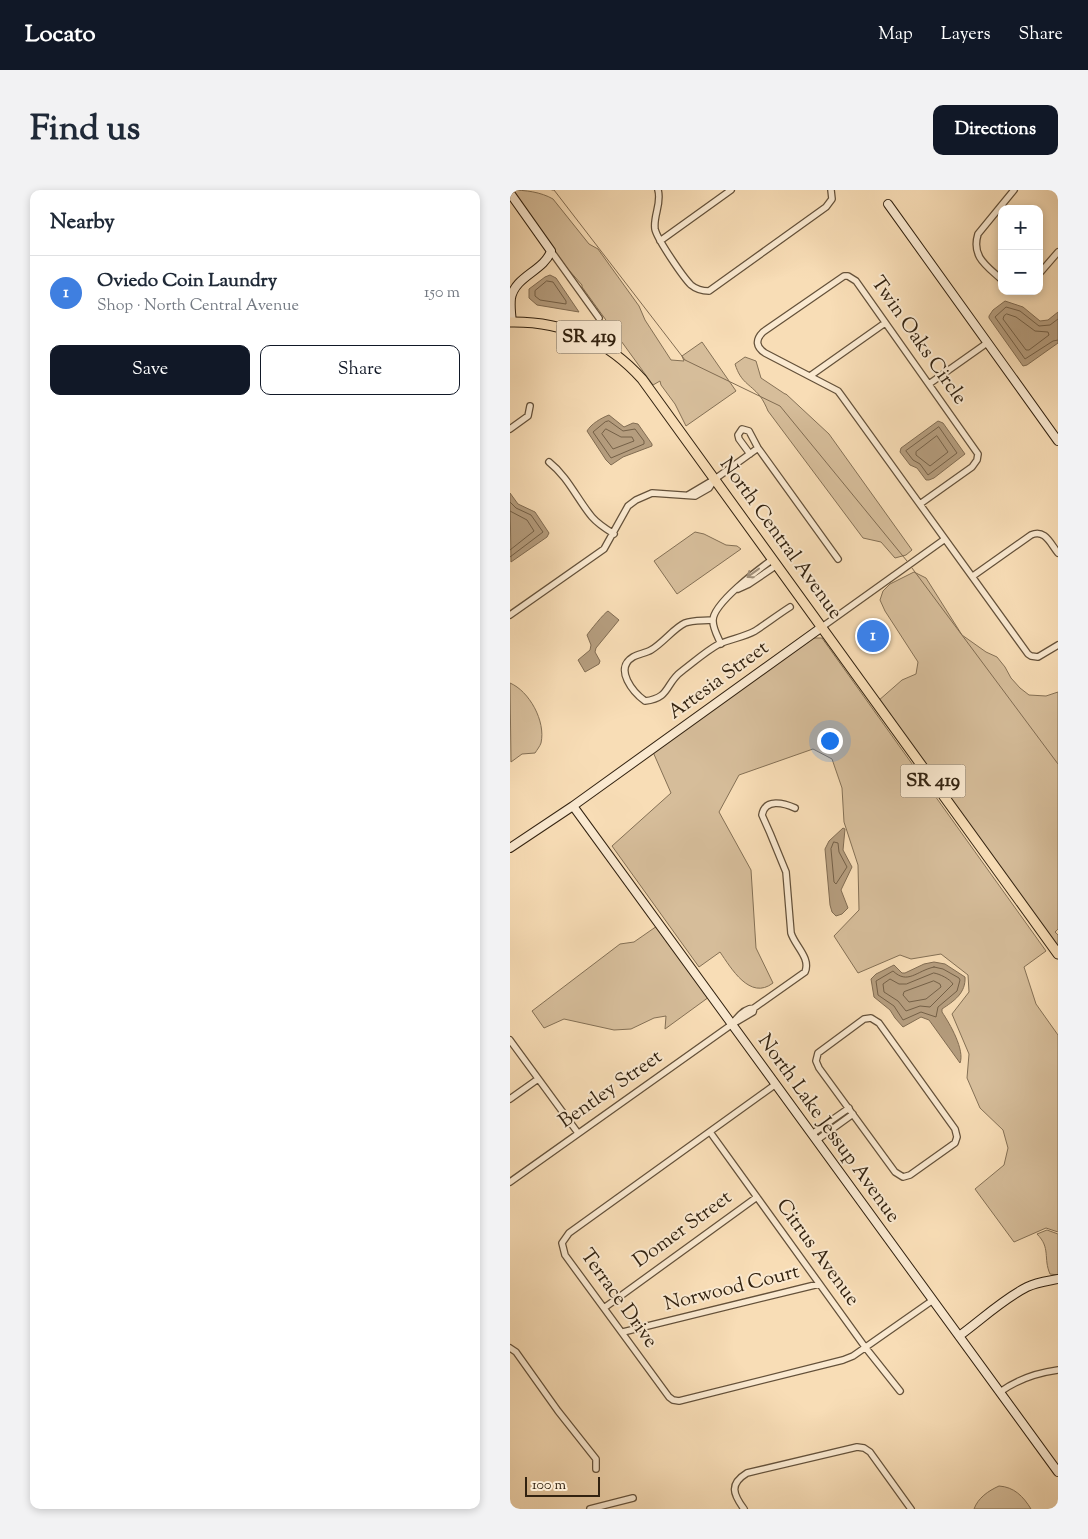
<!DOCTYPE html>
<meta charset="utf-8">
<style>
body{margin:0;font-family:"Sorts Mill Goudy",serif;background:#f2f2f3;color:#1f2937}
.controls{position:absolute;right:15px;top:15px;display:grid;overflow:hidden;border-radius:10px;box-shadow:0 2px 8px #0003}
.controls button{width:45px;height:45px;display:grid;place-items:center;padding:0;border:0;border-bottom:1px solid #e0e1e3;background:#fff;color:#1f2937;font:25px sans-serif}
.scale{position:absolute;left:15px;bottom:12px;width:75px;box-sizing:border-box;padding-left:5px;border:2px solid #322210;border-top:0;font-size:14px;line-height:18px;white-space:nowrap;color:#322210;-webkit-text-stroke:4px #fae9d0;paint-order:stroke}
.you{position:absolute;left:319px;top:550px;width:18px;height:18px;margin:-12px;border:4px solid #fff;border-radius:50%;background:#1a73e8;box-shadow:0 0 0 8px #1a73e833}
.badge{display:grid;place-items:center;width:32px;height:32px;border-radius:50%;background:#111827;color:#fff;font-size:16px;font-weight:700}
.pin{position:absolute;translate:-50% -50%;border:2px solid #fff;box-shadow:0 1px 5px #0006}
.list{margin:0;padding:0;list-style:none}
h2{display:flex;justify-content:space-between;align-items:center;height:65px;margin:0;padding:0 20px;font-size:21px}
h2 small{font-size:16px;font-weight:400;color:#747a83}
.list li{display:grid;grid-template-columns:32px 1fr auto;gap:15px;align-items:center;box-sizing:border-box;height:75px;padding:0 20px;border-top:1px solid #e0e1e3}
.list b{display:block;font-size:19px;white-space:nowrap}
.list p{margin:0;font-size:16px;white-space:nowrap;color:#747a83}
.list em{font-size:16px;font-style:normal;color:#747a83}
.actions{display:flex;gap:10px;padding:15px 20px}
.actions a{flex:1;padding:11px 0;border:1px solid #111827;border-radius:10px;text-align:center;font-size:18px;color:#111827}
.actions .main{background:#111827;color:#fff}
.map{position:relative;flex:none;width:548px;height:1319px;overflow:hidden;border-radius:10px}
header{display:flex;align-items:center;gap:30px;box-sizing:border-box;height:70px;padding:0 25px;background:#111827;color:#fff}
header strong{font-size:24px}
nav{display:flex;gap:28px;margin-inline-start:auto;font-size:18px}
.intro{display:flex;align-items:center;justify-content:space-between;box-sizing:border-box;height:120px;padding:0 30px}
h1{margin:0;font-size:35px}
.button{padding:12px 22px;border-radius:10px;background:#111827;color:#fff;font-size:18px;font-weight:700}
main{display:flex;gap:30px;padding:0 30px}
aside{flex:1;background:#fff;border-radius:10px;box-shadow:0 2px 8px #0003}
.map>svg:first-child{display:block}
</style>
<header>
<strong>Locato</strong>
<nav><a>Map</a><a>Layers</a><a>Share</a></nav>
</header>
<div class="intro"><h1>Find us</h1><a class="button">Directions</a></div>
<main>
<aside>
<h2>Nearby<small></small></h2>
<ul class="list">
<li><span class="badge" style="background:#3f7fe0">1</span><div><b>Oviedo Coin Laundry</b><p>Shop · North Central Avenue</p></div><em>150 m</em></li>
</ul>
<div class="actions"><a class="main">Save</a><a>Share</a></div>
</aside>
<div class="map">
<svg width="548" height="1319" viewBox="0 0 548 1319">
<rect width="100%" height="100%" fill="#f8ddb6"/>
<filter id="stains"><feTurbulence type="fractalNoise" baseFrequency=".004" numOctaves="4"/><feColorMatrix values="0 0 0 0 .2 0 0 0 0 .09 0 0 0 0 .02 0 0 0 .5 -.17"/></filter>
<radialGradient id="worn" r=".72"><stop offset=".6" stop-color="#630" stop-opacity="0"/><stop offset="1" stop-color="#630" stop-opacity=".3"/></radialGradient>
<path fill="#d6bd9a" stroke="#847055" d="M1,0C15,0 31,2 43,9L79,54L88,59L129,116L135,130L161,170L174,171L172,166L192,152L226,201L176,236L165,214L151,195L150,191L143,195L72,97V95L57,78Z
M235,167L246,171L251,188L275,204H276L319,244L402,360L396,365L385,368L371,352L353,348L258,221C256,216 253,210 250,206C239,193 231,193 225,174Z
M185,342L194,344L216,355L227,356L231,359L167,404L144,371Z
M404,382L416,388L452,445L476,462L487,467L495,477L501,488L510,498L519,505L536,506L548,502V739L545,742L548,745V759L368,511L392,490L406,484L408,472L375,421L370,410L373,401L380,394Z
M304,448H312L536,761L514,777L526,814L548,845V1042L536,1038L504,1052L465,999L494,975L498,958L493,940L470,918L457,888L459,864L442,824L459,802L458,785L431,764L401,769L390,765L348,783L324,746L349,720L348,675L334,632L332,598L322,569L303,559L229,585L209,622L241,680L246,758L263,793C240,811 221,778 210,762L189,777L102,656L161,603L143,562Z
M0,493C19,501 36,531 31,553C30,556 27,560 25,563L12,564L1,572Z
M147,736L199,807L155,839L156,826L144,828L121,839L104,840L54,829L34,838L22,821L110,754L124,752Z
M537,1040L548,1044V1085L540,1084C533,1068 541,1058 527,1044Z
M489,1296C504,1297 513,1306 521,1319H464C468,1308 478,1301 489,1296Z"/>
<path fill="#b59d7e" stroke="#816c52" d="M40,85L46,88L69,122L27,115L19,108V99L35,87Z
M495,111L513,117L530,131L538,130L548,122V153L517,175L513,176L479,128V126L483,120Z
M99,225L114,237L123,233L128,234L142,254V256L113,267L101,275L96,270L77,241C81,234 91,228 99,225Z
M428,231L433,233L455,264L424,288L419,290H416L407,278L400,275L390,262L391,258Z
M0,303L8,314L25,322L39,343L37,347L1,372Z
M98,421L109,430L86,458L85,462L90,471L89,474L75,482L68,470L80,460L81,455L77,445C79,442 94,423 98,421Z
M333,638L335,639L333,660L342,677L331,700L338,718L332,724L326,726L322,722L320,715L315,659L319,651Z
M424,772L435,774L455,787C456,803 444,811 432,819V822C440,834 455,860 450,873L419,830L411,827L393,837L385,828L380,820L364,807L361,789L366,784L384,775L392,783H395L414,774Z"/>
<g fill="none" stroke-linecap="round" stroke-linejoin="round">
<path stroke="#746047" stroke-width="1" d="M37,91L43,92L56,111V114L30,110L25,106V101Z
M497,124L506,127L525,141L538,142L539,145L519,160H516L493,129L494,126Z
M548,129L540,135L529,136L510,121L496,117L485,127L515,169L543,151L548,150
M99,231L113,241L125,239L134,251V254L101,268L83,242L95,232Z
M429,237L447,263L418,285L410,274L403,270L396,261Z
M96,239L111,247H122L124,251L103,259L92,244Z
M427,246L438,262L420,276L406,265V262Z
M0,312L6,318L21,325L33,342L0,367
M0,321L17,330L24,341L0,360
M324,652L328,653L329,662L337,677L326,694L324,692L321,659Z
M424,777L433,779L449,788L450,790L447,801L428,817L426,827L411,822L393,830L384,816L368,805L366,791L383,781C398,795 406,781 424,777Z
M424,783C430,784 440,789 443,794L420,817L410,816L396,821L388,811L374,802L373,794L380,789L389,794H396Z
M424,791L430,794L431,797L416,809L399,812L393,805L394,802Z"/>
<path stroke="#816c52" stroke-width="1" d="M42,0H44L175,170L270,216L397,371
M402,378L548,574"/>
<g stroke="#64513a" stroke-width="8">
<path id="street" d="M148,0C152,13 143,26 145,39C147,49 173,87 181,95C187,100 192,101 199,101L316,17L322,9L321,0
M150,51L221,0
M41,61L89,128
M529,84L548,62
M492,90C477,76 461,67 468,44L504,0
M300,186L375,133
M419,194L477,153
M0,239L18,226L20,216
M240,264L229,249L228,245L232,239L239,241L248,258L328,369
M39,272C58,287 67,309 82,327C88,334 96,339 104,344
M178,305L205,289L248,258
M410,314L462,277L467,270L468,264L346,91L338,86H334L253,142C245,150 246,157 255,163L328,201L331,205L518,464L521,466L528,467L548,455
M463,386L521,345C535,339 540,353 548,363
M228,399L239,394L267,375
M0,425L94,359L118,316L126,310L142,303L185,306L199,298L205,289
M202,430C194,431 183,430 175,433C164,438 153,453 141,460C136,463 128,464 123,467C103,479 124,503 135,511C161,508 155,493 172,481C184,472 196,461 209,454C221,449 234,447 245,441C257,433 269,424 280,417
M312,437L435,349
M211,454C208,447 203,439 203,431C202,414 249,379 263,369
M361,828L369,833L445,939L447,947L445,953L400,985L393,987L385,982L309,878L306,871L308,863L354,829Z
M223,833C228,826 236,818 244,818
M0,850L68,943
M266,894L59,1043L52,1053L55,1065L159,1207L163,1210L169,1211L333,1170L343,1166L423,1110
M0,909L28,889
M200,942L355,1157L390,1201
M302,944L339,918
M307,950L343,924
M0,992L221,835L243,822L244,818L295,782C301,768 285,756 281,743L276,682L260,643L252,625C255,608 274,613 285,618
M94,1118L247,1007
M113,1142L309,1094
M0,1158L6,1162L48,1221L86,1269V1279
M490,1202C508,1189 526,1183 548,1180
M80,1319L123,1308
M234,1319C223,1304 219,1294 237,1283L347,1257L354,1258L360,1262L401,1319"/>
</g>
<g stroke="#322210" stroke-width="10">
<path id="secondary" d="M0,3L41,61C34,81 5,86 1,108C0,116 1,124 2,132
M378,14L548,251
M63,616L548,1282
M0,658L63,616L312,437
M449,1146C471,1130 493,1109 517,1097C527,1092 538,1091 548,1089"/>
</g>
<g stroke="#322210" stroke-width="11">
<path id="primary" d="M0,132C52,131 97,150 132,189L548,764"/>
</g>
<use href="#street" stroke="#fae9d0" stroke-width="5.5"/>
<use href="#secondary" stroke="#fae9d0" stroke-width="8"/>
<use href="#primary" stroke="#f8ddb6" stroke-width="9"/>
</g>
<defs><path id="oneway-shaft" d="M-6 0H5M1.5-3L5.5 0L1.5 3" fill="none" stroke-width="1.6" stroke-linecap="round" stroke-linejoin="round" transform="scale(1.25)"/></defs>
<use stroke="#a08f7a" href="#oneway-shaft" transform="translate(243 383) rotate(144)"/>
<g text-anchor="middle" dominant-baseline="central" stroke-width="4" stroke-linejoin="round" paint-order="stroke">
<g fill="#fae9d0" stroke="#6e5e4a" stroke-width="1">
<rect x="46.5" y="130.5" width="65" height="33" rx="4"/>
<rect x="390.5" y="574.5" width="65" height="33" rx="4"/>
</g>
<g font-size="19" font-weight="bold" fill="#322210">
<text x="79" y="147">SR 419</text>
<text x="423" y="591">SR 419</text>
</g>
<g font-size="20" fill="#322210" stroke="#fae9d0">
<text transform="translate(408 151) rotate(55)">Twin Oaks Circle</text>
<text transform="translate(270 349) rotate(54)">North Central Avenue</text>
<text transform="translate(209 491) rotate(-36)">Artesia Street</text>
<text transform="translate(101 900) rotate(-35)">Bentley Street</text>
<text transform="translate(318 939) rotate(54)">North Lake Jessup Avenue</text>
<text transform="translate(173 1040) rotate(-36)">Domer Street</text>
<text transform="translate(307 1063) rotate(54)">Citrus Avenue</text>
<text transform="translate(222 1099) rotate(-14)">Norwood Court</text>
<text transform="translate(108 1109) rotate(54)">Terrace Drive</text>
</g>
</g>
<rect width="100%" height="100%" filter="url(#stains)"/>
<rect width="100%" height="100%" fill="url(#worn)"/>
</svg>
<div class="controls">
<button>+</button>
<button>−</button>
</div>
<div class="scale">100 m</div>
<div class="you"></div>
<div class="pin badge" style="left:363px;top:446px;background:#3f7fe0">1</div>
</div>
</main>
